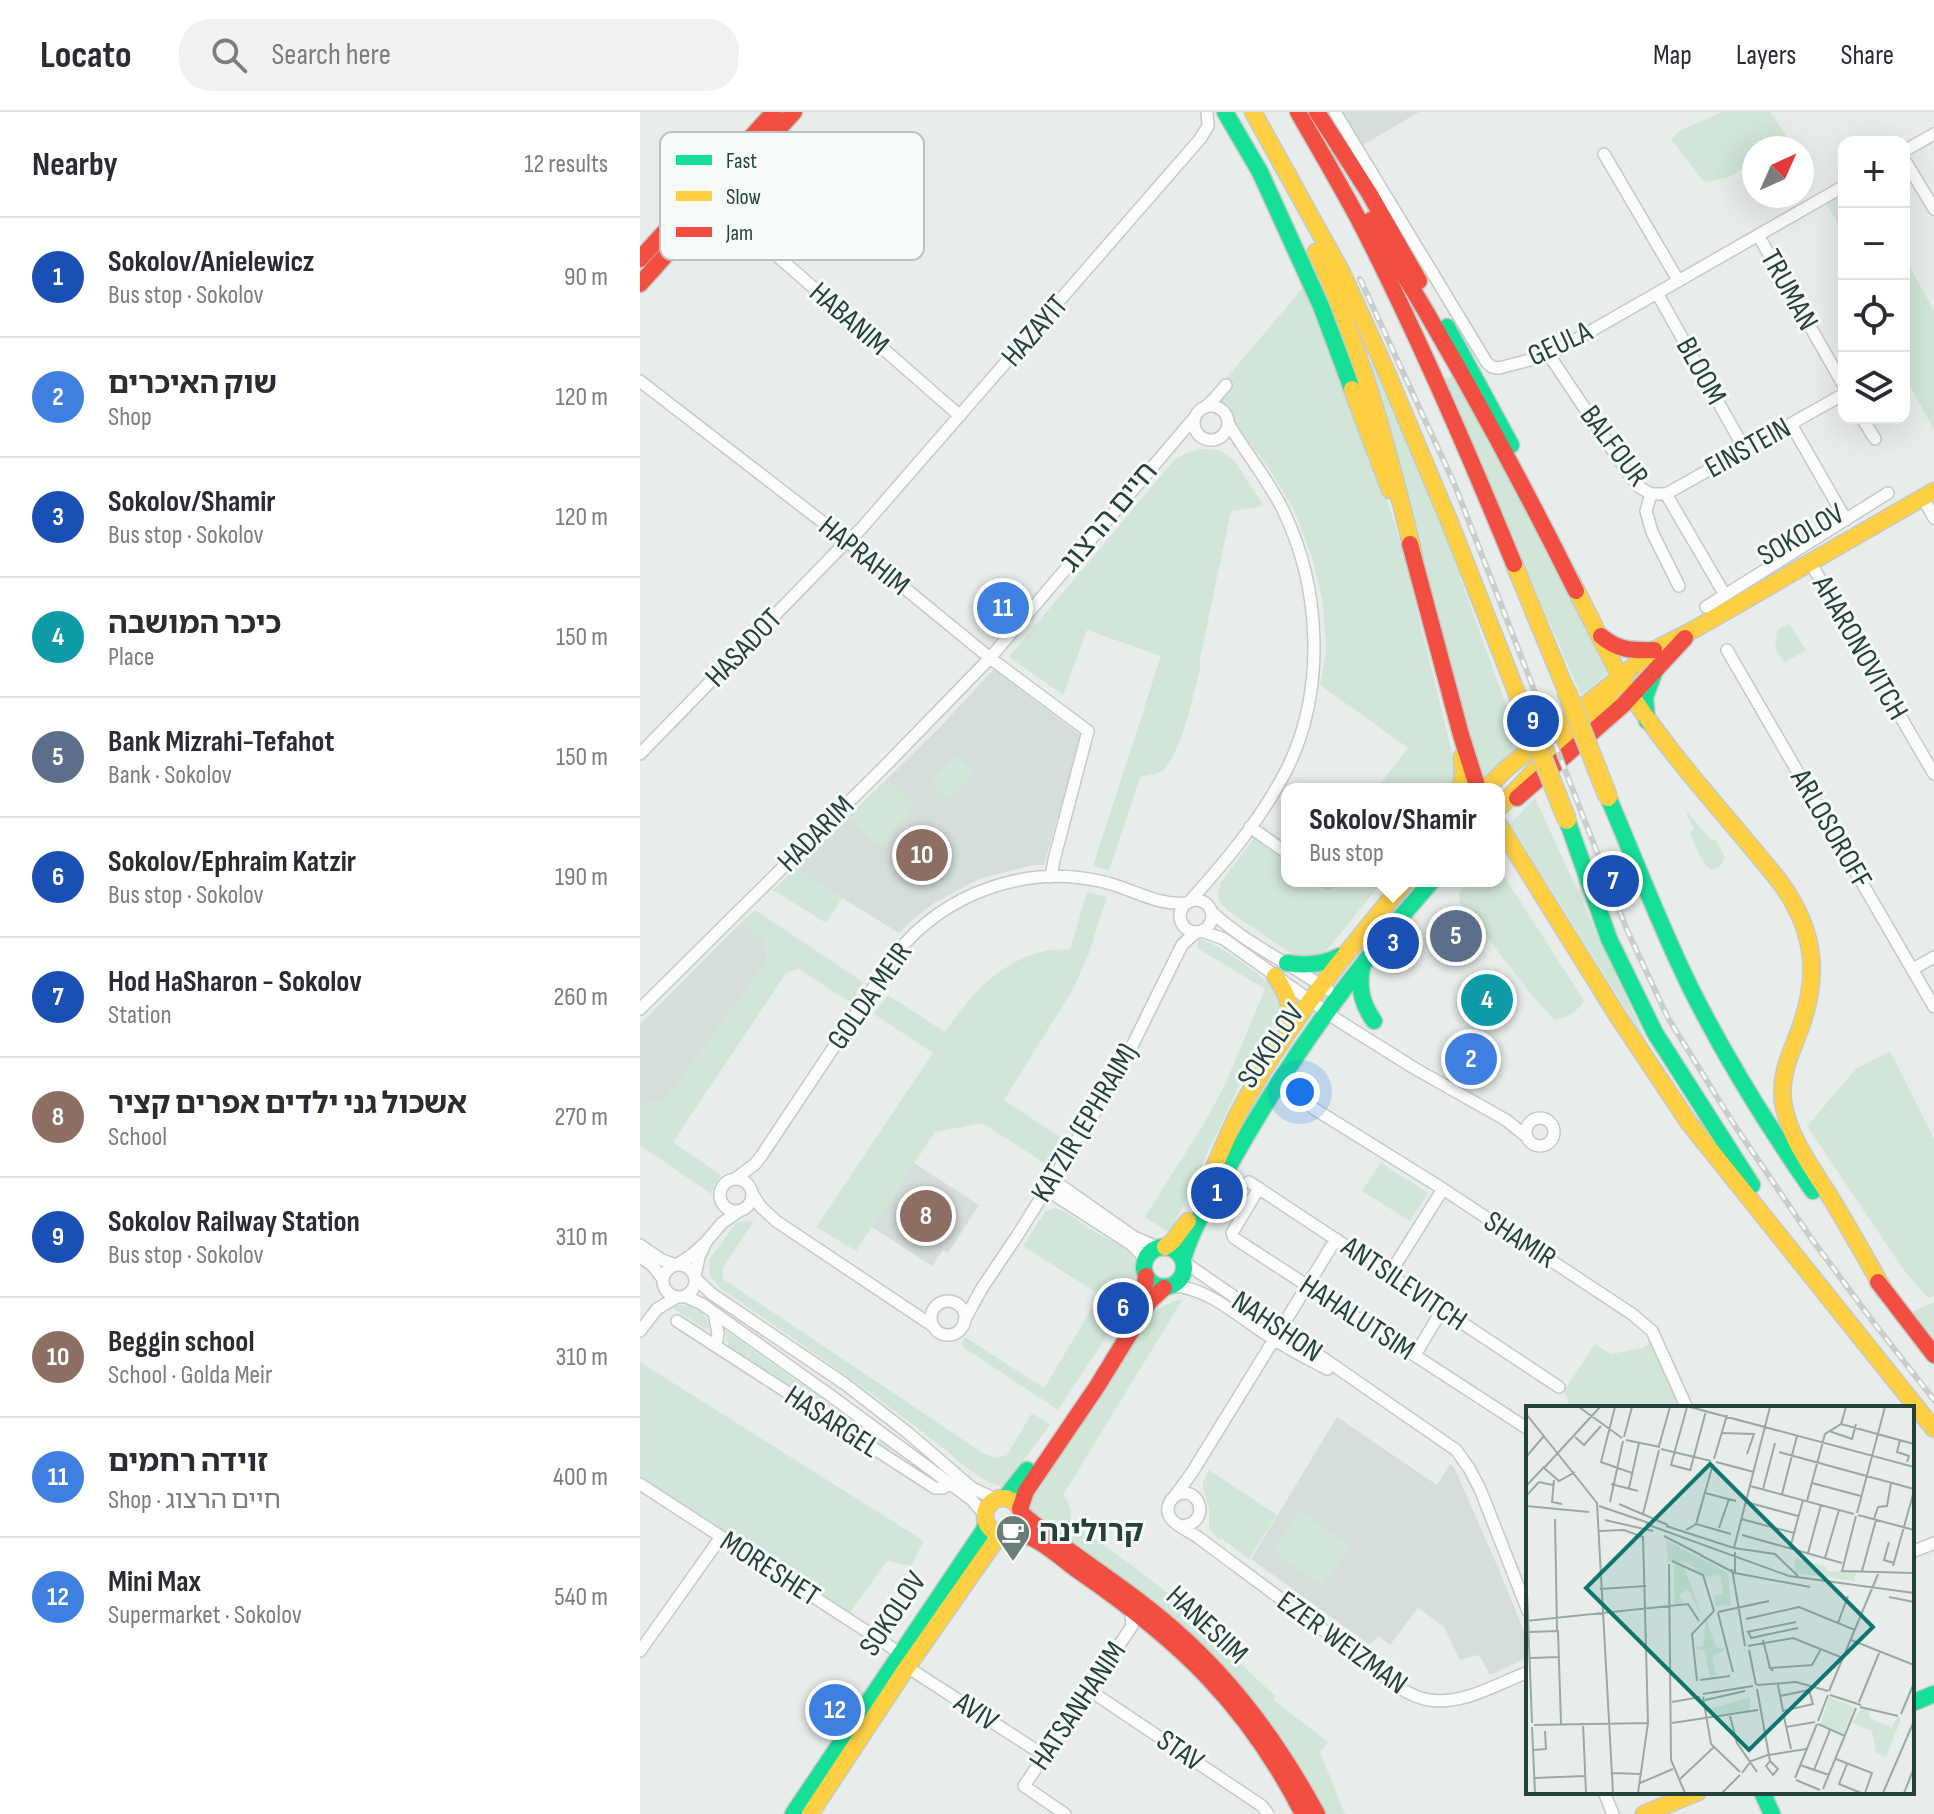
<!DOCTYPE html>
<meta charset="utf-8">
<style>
body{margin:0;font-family:"Sofia Sans Condensed","Noto Sans Hebrew",sans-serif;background:#f2f2f3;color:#2b2b33}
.controls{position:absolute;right:24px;top:24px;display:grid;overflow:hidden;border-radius:16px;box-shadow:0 8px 32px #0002}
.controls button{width:72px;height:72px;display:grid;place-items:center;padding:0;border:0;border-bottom:2px solid #e1e1e2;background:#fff;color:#2b2b33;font:40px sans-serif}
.compass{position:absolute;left:1102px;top:24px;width:72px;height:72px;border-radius:50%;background:#fff;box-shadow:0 8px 32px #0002;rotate:45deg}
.you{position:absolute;left:660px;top:980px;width:28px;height:28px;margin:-20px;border:6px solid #fff;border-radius:50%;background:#1a73e8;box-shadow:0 0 0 12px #1a73e833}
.badge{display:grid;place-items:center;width:52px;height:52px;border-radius:50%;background:#697e78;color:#fff;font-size:26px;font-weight:700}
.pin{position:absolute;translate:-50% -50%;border:4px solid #fff;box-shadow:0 2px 8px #0006}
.popup{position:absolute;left:641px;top:671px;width:224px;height:104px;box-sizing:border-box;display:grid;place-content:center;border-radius:16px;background:#fff;filter:drop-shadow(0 2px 6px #0005);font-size:26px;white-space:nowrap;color:#7c7c81}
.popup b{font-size:30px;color:#2b2b33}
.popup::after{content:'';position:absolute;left:50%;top:100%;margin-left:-16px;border:16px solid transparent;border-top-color:#fff}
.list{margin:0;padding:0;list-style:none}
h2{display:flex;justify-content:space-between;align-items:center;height:104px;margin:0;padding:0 32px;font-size:34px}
h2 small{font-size:26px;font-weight:400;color:#7c7c81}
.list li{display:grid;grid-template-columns:52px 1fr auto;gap:24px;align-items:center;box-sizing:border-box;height:120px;padding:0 32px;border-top:2px solid #e1e1e2}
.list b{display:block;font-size:30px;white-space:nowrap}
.list p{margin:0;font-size:26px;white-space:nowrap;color:#7c7c81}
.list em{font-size:26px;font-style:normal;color:#7c7c81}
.icon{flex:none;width:44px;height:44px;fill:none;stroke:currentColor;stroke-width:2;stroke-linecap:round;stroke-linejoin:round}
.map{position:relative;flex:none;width:1294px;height:1702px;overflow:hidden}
header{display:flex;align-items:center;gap:48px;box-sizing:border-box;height:112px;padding:0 40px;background:#fff;border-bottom:2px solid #e1e1e2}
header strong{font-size:38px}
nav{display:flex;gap:44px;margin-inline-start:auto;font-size:28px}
.search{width:560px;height:72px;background:#f2f2f3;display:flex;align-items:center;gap:20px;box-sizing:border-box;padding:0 28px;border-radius:32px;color:#7c7c81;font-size:30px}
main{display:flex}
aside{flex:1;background:#fff}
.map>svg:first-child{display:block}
</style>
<header>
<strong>Locato</strong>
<div class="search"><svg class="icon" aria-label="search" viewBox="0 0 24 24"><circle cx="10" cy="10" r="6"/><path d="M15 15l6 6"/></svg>Search here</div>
<nav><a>Map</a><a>Layers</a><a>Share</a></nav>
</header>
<main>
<aside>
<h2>Nearby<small>12 results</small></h2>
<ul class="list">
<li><span class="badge" style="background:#1a4fb4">1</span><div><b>Sokolov/Anielewicz</b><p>Bus stop · Sokolov</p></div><em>90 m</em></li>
<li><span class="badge" style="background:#3f7fe0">2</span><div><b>שוק האיכרים</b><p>Shop</p></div><em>120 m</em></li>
<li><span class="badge" style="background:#1a4fb4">3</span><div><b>Sokolov/Shamir</b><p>Bus stop · Sokolov</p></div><em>120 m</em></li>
<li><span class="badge" style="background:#0f9aa8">4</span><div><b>כיכר המושבה</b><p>Place</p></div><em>150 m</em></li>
<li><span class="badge" style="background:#5c6f8a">5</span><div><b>Bank Mizrahi-Tefahot</b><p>Bank · Sokolov</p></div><em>150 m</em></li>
<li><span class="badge" style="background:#1a4fb4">6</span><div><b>Sokolov/Ephraim Katzir</b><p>Bus stop · Sokolov</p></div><em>190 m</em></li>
<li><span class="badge" style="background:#1a4fb4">7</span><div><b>Hod HaSharon - Sokolov</b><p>Station</p></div><em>260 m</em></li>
<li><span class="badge" style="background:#8d6e63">8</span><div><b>אשכול גני ילדים אפרים קציר</b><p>School</p></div><em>270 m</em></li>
<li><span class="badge" style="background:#1a4fb4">9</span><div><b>Sokolov Railway Station</b><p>Bus stop · Sokolov</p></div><em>310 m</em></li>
<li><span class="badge" style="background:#8d6e63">10</span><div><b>Beggin school</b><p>School · Golda Meir</p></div><em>310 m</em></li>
<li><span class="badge" style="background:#3f7fe0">11</span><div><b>זוידה רחמים</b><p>Shop · חיים הרצוג</p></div><em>400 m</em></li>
<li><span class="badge" style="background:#3f7fe0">12</span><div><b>Mini Max</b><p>Supermarket · Sokolov</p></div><em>540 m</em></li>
</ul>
</aside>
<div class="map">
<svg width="1294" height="1702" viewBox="0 0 1294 1702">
<rect width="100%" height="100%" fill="#e8edeb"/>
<path fill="#d6dedb" d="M698,0H779L718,36Z
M354,557L441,624L404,753H393L339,767L296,790L273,807L259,821L155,757L301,614Z
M102,810L124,828L127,850L25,989L0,993V912Z
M274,1051L339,1093L308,1141L303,1138L292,1154L232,1115Z
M697,1305L797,1373L810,1352L814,1355L860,1460L888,1529V1545L850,1563L839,1543L820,1548L804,1515L778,1496L750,1533L739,1524L730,1533L611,1447Z"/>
<path fill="#d1e6d8" d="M1082,0H1130L1149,28L1136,36H1114V50L1089,65L1064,70L1031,27L1041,18Z
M1204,81V123L1186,91Z
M1264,145L1294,198V317L1264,264Z
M668,170L705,259L759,425L812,640L815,666L811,677H736L768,636L680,573L686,540L683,492L672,445L654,398L626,352L582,295L563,293Z
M736,250L806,425L882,638L845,672L826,624L729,251Z
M802,265H814L882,383L967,562L941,583Z
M560,337L579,338L594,348L624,394L591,399L560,547V557C554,580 540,652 518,661C513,663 505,663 500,665L469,758L453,754L521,544L447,518L423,583L369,545L529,354C538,344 547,340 560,337Z
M1149,512L1166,538L1144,551L1135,536L1137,518Z
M316,644L335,661L309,688L290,670Z
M247,668L275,695L238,734L210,706Z
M895,686L1007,931L870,712Z
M1044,696L1070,727L1076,728L1085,745C1070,779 1055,733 1050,720L1054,718Z
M623,714L647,731V769H743L682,844L665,851L587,798L579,789L578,781L581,770Z
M859,756L944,889C936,900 929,905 915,908L896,888L819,790L820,779L831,769H859Z
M155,757L202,786L186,811L133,778Z
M447,780L467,785L448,844L433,877L364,988L424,1028L409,1054L342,1011L295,1020L216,1139L176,1115L293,941L234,902L248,883L305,920C329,884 360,849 405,839C413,837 421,838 430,837Z
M115,798L223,870L211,891L159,857L146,861L33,1030L81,1063L74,1074L71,1082L0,1033V993L25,989L127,850L124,828L102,810Z
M559,827C579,831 630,868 641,885V895L635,910L606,959L530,1121L505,1105L563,1013L585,973L625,877L557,836Z
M1250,939L1294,1027V1184L1288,1186L1263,1157L1167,1014L1216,957Z
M741,1051L788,1081L770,1109L722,1079Z
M415,1096C431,1101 444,1114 459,1122C469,1128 484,1132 491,1142C498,1152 498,1168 496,1180L418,1298L323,1235L322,1231L325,1225L404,1276L460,1183L383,1134L405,1100Z
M114,1109L83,1155V1167L343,1341L356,1346L367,1343L392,1301L410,1313L364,1374C346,1375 318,1348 303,1336C231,1279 155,1228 80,1176L70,1164L69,1148L97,1110Z
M543,1187L423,1383C430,1391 432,1399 430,1409C468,1437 508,1463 543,1494C576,1522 603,1557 636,1584L633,1588L688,1630L680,1640L705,1702H681L637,1627L389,1399L392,1388L512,1200L534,1189Z
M1294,1190V1229L1272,1200Z
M37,1193C53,1193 64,1198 70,1214L66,1218L33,1196Z
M85,1218L251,1336L249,1341L89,1236Z
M1010,1231L1040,1296H931L924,1279L955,1232L971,1242L1003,1236Z
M0,1250L284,1429L271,1454L247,1449L209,1502L0,1365Z
M569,1358L637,1403L609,1447L581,1426L579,1428L569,1416V1397L563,1376V1369Z
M661,1399L710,1435L682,1474L632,1438Z"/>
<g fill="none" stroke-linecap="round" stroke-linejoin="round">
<g stroke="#c5cac8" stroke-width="14">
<path id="street" d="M695,0L847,251L852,255L859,256L909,243L1204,74
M1264,39L1294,22
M964,42L1038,168
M1264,47L1294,97
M71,86L320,304
M1118,123L1204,274
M1017,181L1105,338
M909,243L986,358L999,375L1011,382L1006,399L1012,420L1039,474
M0,269L207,429L350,546L448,619L414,748L411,765
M554 311a17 17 0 1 1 34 0a17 17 0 1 1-34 0Z
M564,296L574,287L586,273
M1222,306L1235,327
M1151,312L1206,408
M1011,382H1026L1204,282
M1026,382L1085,483
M1283,386L1294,406
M1170,450L1294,662
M1066,495L1248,381
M1087,538L1294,895
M0,642L207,429L220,418L560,27L568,14L567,0
M610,715L647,741
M687,769L688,770
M540 804a16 16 0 1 1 32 0a16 16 0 1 1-32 0Z
M550,789C586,749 622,706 647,657C686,578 681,476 643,398C628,367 605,340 588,311
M572,800C606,832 649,851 688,878
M562,819L584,827L699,909L774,956L866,1008L887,1025
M1273,857L1294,845
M0,897L247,652L350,546L555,305
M673,996L803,1077L992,1202L1012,1219L1047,1296
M886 1020a14 14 0 1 1 28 0a14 14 0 1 1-28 0Z
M80 1083a16 16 0 1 1 32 0a16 16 0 1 1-32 0Z
M95,1067L115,1052L122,1043L255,843C304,781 387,751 464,770C493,777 517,794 547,791
M413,1068L494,1125L519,1136
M609,1070L919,1275
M619,1076L592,1121L594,1126L888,1317
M407,1078L491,1132L500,1141L505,1150
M112,1081L120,1094L136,1109L293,1214
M66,1130L82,1111L98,1100
M0,1133L22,1148L36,1153
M0,1145L12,1153L23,1167
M544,1150L816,1338L829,1356L840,1377L888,1499
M38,1152L52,1143L66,1130L59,1145L55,1164
M23 1169a16 16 0 1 1 32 0a16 16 0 1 1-32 0Z
M749,1163L803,1077
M56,1167L72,1182L205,1272L267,1320L332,1376L355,1387
M532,1174C569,1175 602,1208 632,1226C649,1238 669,1247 687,1257
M44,1184L62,1192L187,1281L331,1387L344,1402
M291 1206a17 17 0 1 1 34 0a17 17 0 1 1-34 0Z
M74,1201L78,1221L76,1234
M37,1209L295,1376H303L310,1371
M324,1209L342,1176L377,1124L463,987L490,938L542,833L556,820
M0,1219L17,1197L37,1185
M775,1243L802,1198
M0,1372L260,1541
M535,1384L553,1359L696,1127
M541,1414C571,1412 561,1375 539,1382C535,1383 532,1386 530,1390C520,1409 547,1417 559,1426C613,1466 667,1507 722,1546C743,1562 761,1583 789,1588C824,1593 857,1572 888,1560
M1272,1440L1294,1431
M0,1539L81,1425
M267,1555L405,1644
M449,1578L622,1694L628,1702
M964,1680L973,1702
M425,1702L384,1674L492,1514L491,1500L489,1495"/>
</g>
<g stroke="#c3cbc8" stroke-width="19">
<path id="fast" d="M585,0L620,60L681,194L712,277
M807,215L871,333
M1007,609L1005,585L1016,556
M968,685C996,750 1021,817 1053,881C1088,950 1129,1016 1173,1079
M927,708L969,827L1015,921L1112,1073
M647,851C666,854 683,853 700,844
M722,855C718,876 722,892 734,909
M504 1155a20 20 0 1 1 40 0a20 20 0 1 1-40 0Z
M543,1147C553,1113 572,1084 589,1054C646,951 714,857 792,769
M365,1386L387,1358
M1272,1591L1294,1582
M1122,1680L1132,1702
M153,1702L344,1418L346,1412"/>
</g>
<g stroke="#c3cbc8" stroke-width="19">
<path id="slow" d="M613,0L702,161L747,261L810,411L885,602
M676,140C722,237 749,340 774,444
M712,277L750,378
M874,452L926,578
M980,565C1025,640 1086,702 1140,770C1177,821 1180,867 1157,925C1148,947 1140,966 1143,990C1149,1028 1176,1061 1195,1093C1212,1121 1228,1150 1244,1178
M820,677L823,664L822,645
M846,677L866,657L1014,538L1055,517L1294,379
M859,696L912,640L964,593L980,565L930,466
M859,713L977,903L1049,1011L1294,1317
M635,864C647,881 653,896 649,917
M566,1074C578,1048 588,1021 601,996C646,914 706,840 766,769
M525,1135L533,1129L548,1109
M345 1404a18 18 0 1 1 36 0a18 18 0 1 1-36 0Z
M170,1702L267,1555L360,1422
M1004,1702L1058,1680"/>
</g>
<g stroke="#c3cbc8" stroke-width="19">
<path id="jam" d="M658,0C679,37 701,74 721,112C778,223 827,337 874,452
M677,0L729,81L779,169
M731,108C805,228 873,352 936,479
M0,147L134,0
M0,172L154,0
M770,432L821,623L838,677
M961,524C977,538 993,539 1014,538
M877,686L983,593L1045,526
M1238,1170L1294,1243
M495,1196L504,1180L506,1164
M380,1397L386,1379L458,1273L509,1190L524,1176
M381,1401C421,1436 467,1463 508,1496C581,1553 633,1621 677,1702
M372,1420C398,1423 420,1446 440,1460C540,1529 607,1592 663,1702"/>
</g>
<use href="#street" stroke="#fcfcfc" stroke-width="11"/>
<use href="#fast" stroke="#16e098" stroke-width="16"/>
<use href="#slow" stroke="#ffcf43" stroke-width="16"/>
<use href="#jam" stroke="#f24e42" stroke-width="16"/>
<g stroke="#c9cdcc" stroke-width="6">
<path id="rail" d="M720,167L814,371L987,818L1028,906L1095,1014L1171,1126L1234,1211L1294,1288"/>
</g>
<use href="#rail" stroke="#f7fbf9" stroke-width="3" stroke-dasharray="9" stroke-linecap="butt"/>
<g stroke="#c3ccc9" stroke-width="21" stroke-linecap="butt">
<path id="slow-bridge" d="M926,578L968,685
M885,602L927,708"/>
</g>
<use href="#slow-bridge" stroke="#ffcf43" stroke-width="18"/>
</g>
<defs>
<g id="cafe-pin" transform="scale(1.8)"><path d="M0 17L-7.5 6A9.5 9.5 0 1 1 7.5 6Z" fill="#697e78" stroke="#f7fbf9"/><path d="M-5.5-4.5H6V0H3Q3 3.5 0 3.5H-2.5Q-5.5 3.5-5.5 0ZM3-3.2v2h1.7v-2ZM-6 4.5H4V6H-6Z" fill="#fff"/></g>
</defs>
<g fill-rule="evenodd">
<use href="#cafe-pin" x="373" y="1420"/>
</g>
<g text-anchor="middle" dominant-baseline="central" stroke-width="6" stroke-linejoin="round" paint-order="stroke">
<g font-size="30" fill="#24423a" stroke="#f7fbf9">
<text transform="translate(1149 178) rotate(61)">TRUMAN</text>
<text transform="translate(209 207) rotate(41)">HABANIM</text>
<text transform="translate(395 219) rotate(-49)">HAZAYIT</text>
<text transform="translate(920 232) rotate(-25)">GEULA</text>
<text transform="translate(1061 259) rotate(61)">BLOOM</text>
<text transform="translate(974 334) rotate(53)">BALFOUR</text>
<text transform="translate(1108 336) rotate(-29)">EINSTEIN</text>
<text transform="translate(469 405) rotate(-50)">חיים הרצוג</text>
<text transform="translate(1161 423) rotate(-30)">SOKOLOV</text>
<text transform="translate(224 444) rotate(39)">HAPRAHIM</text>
<text transform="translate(104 536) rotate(-46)">HASADOT</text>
<text transform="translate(1220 536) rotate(60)">AHARONOVITCH</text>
<text transform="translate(1191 717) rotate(60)">ARLOSOROFF</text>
<text transform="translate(176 722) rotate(-45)">HADARIM</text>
<text transform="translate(230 884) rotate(-55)">GOLDA MEIR</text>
<text transform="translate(631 934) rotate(-56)">SOKOLOV</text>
<text transform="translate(445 1011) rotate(-59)">KATZIR (EPHRAIM)</text>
<text transform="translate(880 1128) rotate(33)">SHAMIR</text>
<text transform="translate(764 1172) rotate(34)">ANTSILEVITCH</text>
<text transform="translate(717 1206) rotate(33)">HAHALUTSIM</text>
<text transform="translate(637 1215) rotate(34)">NAHSHON</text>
<text transform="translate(192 1310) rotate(33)">HASARGEL</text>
<text transform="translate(130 1457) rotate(33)">MORESHET</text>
<text transform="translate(253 1502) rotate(-56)">SOKOLOV</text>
<text transform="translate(567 1513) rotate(43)">HANESIIM</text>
<text transform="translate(702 1531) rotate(36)">EZER WEIZMAN</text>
<text transform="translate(438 1594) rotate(-56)">HATSANHANIM</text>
<text transform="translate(336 1600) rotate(33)">AVIV</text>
<text transform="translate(540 1639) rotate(34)">STAV</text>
</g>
<g font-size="30" font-weight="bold" fill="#24423a" stroke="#f7fbf9" text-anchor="start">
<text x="399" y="1420">קרולינה</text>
</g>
</g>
<g transform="translate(886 1294)">
<rect width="388" height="388" fill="#e8edeb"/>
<path d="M140,134L202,167L205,199L189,200L188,190L197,188L194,169L180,171L161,157L142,156ZM269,152L301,161L300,165L330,166L328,175L269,167ZM148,159L158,160L176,210L162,184L153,188L157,197L148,198ZM180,212L190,241L200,243L186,251L190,270L184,271L178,244L168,242L177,240ZM224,291V305L184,309L180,304ZM303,291L328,301L318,328L294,318ZM335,303L343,304V312L366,322L371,311L375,313L360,351L350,347L346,325L326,317Z" fill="#d1e6d8"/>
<path fill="none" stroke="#9aa9a4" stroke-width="2" d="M53,1L96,32M89,1L75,56L106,67M161,1L145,59L164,64M164,1L388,61M1,9L71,97L87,387M315,18L388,38M303,25L326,33L330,18M195,27L228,28L221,48M49,31L58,39L75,20M98,31L106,1M100,34L134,41M374,34L371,46L383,50L381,56M133,40L144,1M135,43L185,55M253,46L388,83M0,51L18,30M188,53L201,9M190,56L228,66M164,65L180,5M49,66L33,75L18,62L74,1M28,74L26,96L36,98M286,77L335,90M85,78L112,85M0,80L19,60M224,80L328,108M103,82L113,37M237,83L249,37M179,87L210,95M256,88L271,30M0,90L13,76L27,79M281,95L299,28L315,18L320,1M84,96L97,35M220,96L272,110M93,98L142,119M0,100L63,106M73,100L123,117M331,107L359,1M117,108L133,44M332,109L388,124M330,110L316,165L387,167M29,113L31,224M215,113L268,127M348,113L352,101L361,100L365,77M79,114L127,125M120,118L263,170L388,187M170,118L205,128M140,120L208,142M193,122L203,93M160,124L170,118L187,58M73,125L98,124L117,131L122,317L112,387M216,129L316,157M138,130L177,150M363,136L358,154L368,157M208,142L244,1M208,142L249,148L272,170M264,142L277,94M282,147L295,99M174,149L209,167V146M299,152L313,104M146,155L177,169L188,205M143,158L145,354L159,387M0,160L6,317M367,160L388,85M206,163L219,240M336,165L350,114M209,167L284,181M74,183L120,180M363,191L388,196M192,206L243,195M192,207L207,266M220,213L273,201L329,224M0,215L162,198L173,215M312,217L322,190M222,225L225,232L272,222M3,226L32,225L35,318M221,226L270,216M237,234L244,262M325,234L388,259M222,240L267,232L317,252M223,244L230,279M4,252L33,251M247,265L244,262L286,259L295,243M174,274L204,270M171,275L166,228L188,205M253,277L252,279L257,305L287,298L283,284L254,290M231,279L270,276L302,285M231,283L244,355L252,363L247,369L240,360L244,355M303,285L353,166M177,288L227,280M304,289L335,299M177,291L185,338L214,366M179,294L219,285M146,296L174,291M333,296L354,245M334,301L372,310M375,308L388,277M204,310L211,337L231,366M258,311L265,343M292,315L302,289M57,317L60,387M146,317L232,304M292,318L319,330M8,319L122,317M6,321L9,387M260,321L289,316M7,344L20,343L19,325M243,349L280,343M310,353L346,367L339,387M321,358L313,378L335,387M274,359L303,369M288,364L304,324M86,367L116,368M216,367L225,355L242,349M8,372L59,370M269,372L291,318M153,374L188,341M270,374L294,384M114,377L147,363M297,383L330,302M196,387L214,369M357,387L388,315M378,387L388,362"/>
<path fill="#0f766e" fill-opacity="0.15" stroke="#0f766e" stroke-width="4" d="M184,58L347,221L223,344L60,182Z"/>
<rect width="388" height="388" fill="none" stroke="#24423a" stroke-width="4"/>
</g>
<rect x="20" y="20" width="264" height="128" rx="12" fill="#f7fbf9" stroke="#b8c4c0" stroke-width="2"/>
<rect x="36" y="43" width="36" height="10" fill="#16e098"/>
<rect x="36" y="79" width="36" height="10" fill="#ffcf43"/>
<rect x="36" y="115" width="36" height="10" fill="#f24e42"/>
<g font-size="22" fill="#24423a">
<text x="86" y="56">Fast</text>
<text x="86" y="92">Slow</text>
<text x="86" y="128">Jam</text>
</g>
</svg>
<div class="controls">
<button>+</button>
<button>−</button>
<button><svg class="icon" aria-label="locate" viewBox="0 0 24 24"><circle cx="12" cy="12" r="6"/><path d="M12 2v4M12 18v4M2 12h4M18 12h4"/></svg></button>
<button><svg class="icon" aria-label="layers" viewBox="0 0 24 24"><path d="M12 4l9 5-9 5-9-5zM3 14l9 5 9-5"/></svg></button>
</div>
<svg class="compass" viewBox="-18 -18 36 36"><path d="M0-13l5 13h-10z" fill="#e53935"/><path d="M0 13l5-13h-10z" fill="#7c7c81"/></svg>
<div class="you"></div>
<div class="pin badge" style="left:577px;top:1081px;background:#1a4fb4">1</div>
<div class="pin badge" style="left:831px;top:947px;background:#3f7fe0">2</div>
<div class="pin badge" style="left:753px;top:831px;background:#1a4fb4">3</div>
<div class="popup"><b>Sokolov/Shamir</b>Bus stop</div>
<div class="pin badge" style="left:847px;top:888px;background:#0f9aa8">4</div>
<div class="pin badge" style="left:816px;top:824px;background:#5c6f8a">5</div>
<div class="pin badge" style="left:483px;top:1196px;background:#1a4fb4">6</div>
<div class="pin badge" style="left:973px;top:769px;background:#1a4fb4">7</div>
<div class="pin badge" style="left:286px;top:1104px;background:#8d6e63">8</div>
<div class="pin badge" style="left:893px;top:609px;background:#1a4fb4">9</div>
<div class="pin badge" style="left:282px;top:743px;background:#8d6e63">10</div>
<div class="pin badge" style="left:363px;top:496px;background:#3f7fe0">11</div>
<div class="pin badge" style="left:195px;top:1598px;background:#3f7fe0">12</div>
</div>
</main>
